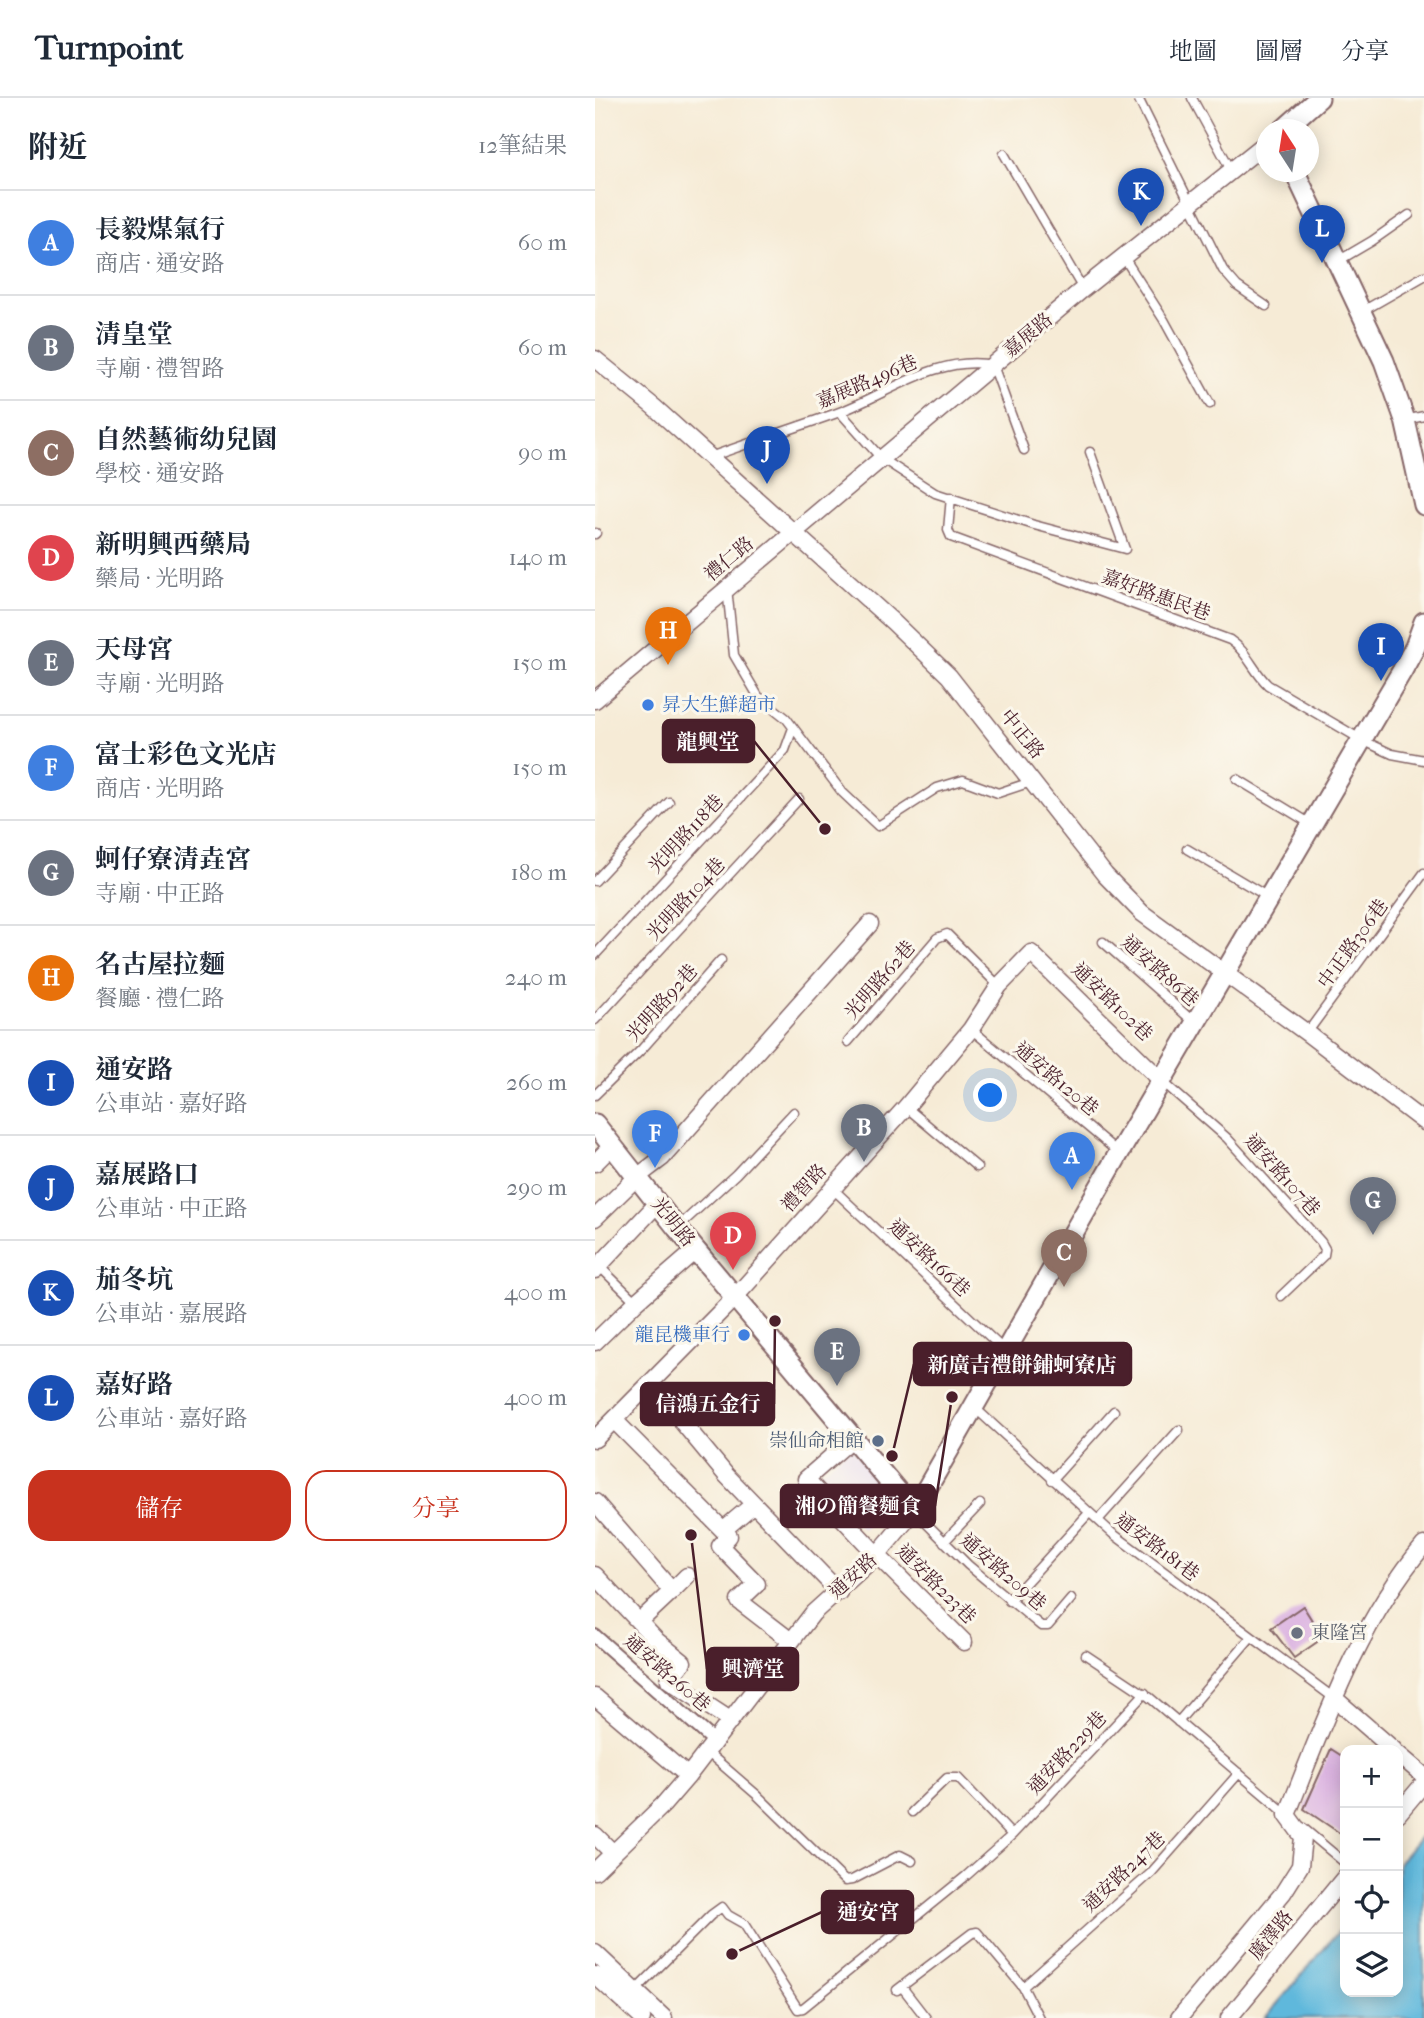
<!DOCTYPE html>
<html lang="zh-TW">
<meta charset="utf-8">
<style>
body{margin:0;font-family:"IM FELL French Canon","Noto Serif TC","Noto Serif JP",serif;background:#f2f2f3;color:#1f2937}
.controls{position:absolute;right:21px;bottom:21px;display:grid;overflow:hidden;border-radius:14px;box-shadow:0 4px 18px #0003}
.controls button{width:63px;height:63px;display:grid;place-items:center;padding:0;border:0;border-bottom:2px solid #e0e1e3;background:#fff;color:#1f2937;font:35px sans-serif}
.compass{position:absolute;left:661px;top:21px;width:63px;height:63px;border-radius:50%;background:#fff;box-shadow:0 4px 18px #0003;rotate:348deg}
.you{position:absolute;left:396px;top:998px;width:24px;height:24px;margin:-18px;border:5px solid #fff;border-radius:50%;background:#1a73e8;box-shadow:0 0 0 10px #1a73e833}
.badge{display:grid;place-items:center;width:46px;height:46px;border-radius:50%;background:#c8321e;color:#fff;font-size:23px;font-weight:700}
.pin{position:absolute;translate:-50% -58px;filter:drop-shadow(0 2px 4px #0008)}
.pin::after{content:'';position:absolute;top:37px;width:24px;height:21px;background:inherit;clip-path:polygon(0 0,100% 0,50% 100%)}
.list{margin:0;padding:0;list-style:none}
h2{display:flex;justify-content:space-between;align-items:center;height:91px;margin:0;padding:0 28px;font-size:30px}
h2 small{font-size:23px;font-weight:400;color:#747a83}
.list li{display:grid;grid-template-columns:46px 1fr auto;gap:21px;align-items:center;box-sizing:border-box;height:105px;padding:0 28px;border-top:2px solid #e0e1e3}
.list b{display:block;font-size:26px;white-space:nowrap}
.list p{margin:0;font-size:23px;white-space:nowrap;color:#747a83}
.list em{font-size:23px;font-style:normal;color:#747a83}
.actions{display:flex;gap:14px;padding:21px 28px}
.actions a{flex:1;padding:16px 0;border:2px solid #c8321e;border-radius:21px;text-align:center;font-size:24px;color:#c8321e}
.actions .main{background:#c8321e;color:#fff}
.icon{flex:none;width:38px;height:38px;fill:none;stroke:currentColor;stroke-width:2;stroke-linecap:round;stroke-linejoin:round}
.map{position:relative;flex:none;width:829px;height:1920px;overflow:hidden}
header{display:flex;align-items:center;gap:42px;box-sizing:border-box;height:98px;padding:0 35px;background:#fff;border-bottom:2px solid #e0e1e3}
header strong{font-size:33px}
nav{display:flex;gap:38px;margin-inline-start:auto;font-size:24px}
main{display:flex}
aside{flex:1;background:#fff}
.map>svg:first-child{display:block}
</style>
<header>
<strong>Turnpoint</strong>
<nav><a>地圖</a><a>圖層</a><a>分享</a></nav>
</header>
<main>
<aside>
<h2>附近<small>12筆結果</small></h2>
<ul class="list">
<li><span class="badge" style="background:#3f7fe0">A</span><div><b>長毅煤氣行</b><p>商店 · 通安路</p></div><em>60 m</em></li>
<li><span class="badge" style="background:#6b7280">B</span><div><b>清皇堂</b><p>寺廟 · 禮智路</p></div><em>60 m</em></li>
<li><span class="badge" style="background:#8d6e63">C</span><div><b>自然藝術幼兒園</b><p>學校 · 通安路</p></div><em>90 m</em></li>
<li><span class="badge" style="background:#e0444e">D</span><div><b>新明興西藥局</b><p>藥局 · 光明路</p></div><em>140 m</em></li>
<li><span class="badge" style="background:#6b7280">E</span><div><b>天母宮</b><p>寺廟 · 光明路</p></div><em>150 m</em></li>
<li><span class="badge" style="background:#3f7fe0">F</span><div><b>富士彩色文光店</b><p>商店 · 光明路</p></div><em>150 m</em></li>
<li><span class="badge" style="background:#6b7280">G</span><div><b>蚵仔寮清垚宮</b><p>寺廟 · 中正路</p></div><em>180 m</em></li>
<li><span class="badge" style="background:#e8710a">H</span><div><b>名古屋拉麵</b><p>餐廳 · 禮仁路</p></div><em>240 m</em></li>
<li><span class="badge" style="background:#1a4fb4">I</span><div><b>通安路</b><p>公車站 · 嘉好路</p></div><em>260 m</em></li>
<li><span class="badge" style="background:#1a4fb4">J</span><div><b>嘉展路口</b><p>公車站 · 中正路</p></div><em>290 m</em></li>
<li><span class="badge" style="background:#1a4fb4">K</span><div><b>茄冬坑</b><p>公車站 · 嘉展路</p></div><em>400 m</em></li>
<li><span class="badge" style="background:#1a4fb4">L</span><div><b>嘉好路</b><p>公車站 · 嘉好路</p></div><em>400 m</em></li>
</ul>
<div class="actions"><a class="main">儲存</a><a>分享</a></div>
</aside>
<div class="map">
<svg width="829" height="1920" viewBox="0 0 829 1920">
<rect width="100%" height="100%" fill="#fbf7ec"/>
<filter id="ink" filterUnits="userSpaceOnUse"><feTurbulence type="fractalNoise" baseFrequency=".0143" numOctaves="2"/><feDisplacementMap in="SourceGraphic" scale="14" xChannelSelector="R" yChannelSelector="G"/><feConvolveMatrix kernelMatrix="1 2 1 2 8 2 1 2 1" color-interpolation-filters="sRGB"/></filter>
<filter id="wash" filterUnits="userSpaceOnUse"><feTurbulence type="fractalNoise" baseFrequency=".00686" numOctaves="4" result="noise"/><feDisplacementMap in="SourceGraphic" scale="28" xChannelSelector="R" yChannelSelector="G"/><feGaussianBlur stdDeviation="1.57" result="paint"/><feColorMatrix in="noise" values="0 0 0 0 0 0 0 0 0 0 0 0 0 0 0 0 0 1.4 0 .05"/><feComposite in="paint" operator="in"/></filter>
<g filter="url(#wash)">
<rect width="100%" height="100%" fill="#f6ebd6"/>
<path fill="#e2d4f3" d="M256,1349L301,1404L267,1431L222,1377Z"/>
<path fill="#5fb8dc" stroke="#546c84" stroke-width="2" d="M829,1734V1920H670L750,1826V1894H803V1765Z"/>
<g id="blocks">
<path fill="#dbb3e1" d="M708,1508L728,1540L699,1560L676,1530Z
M736,1651L750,1660L749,1738L709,1711Z"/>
</g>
</g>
<g filter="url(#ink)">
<use href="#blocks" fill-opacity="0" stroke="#866667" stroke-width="2"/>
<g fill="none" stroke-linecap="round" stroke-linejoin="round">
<g stroke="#866667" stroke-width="11">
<path id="service" d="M543,0L628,172L642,188L671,208
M597,0L636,72
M409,56L488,191
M528,158L569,222L615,306
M743,163L777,143L814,117
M766,214L829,178
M245,314L286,360L340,395L439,427L530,451
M810,322L829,318
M495,354L530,451
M115,359C157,344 200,330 242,315C292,297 342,256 398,267L429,352
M356,399L353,432L356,439L635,542C652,553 658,573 673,587L767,642L797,656L829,662
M0,436L1,435
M132,490L139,557L163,598L191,620L247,694L283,728L342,690L368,682L403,695L436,684
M642,681L716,726
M592,751L673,799
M0,783L74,704
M508,844L600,925
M0,857L190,652L198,630
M0,922L204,701
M376,931L524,1055
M712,935L829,775
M253,944L342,840L352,836L404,888
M568,984L632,1040L726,1144L730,1151L729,1157L686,1198
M0,997L47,951L126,862
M311,1009L382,1069
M237,1090L410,1253
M82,1130L141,1076L199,1014
M4,1168L41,1204
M380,1310L517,1435L739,1600
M457,1382L519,1313
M319,1413L373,1467L446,1528H453L476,1501
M503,1422L584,1332
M349,1444L385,1406
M414,1503L494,1415
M491,1557L554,1599L694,1718
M583,1624L656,1539
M111,1653L162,1697L250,1783L257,1782L305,1757L317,1763
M317,1714L352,1680H363L417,1737
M707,1729L750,1765
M307,1889L331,1920
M428,1889L556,1775L644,1675
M302,1892L377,1835L382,1834L428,1889L444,1920
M40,1893L116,1817L127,1809L133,1817L149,1826L203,1911L208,1910L371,1778L417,1737L550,1595"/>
</g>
<g stroke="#866667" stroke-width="16">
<path id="pedestrian" d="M0,1538L118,1642"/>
</g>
<g stroke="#866667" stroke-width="19">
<path id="minor" d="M0,261L59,309L298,524L354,578L510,777L547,815L712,935L829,1024
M0,602L488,191L671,45
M0,1065L17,1048
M0,1120L42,1079L67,1060L275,826
M0,1172L63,1105
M0,1244L41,1204L101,1152
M19,1322L134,1438L125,1448L162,1486L144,1503L196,1543
M88,1325L131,1377L244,1494
M258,1340L211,1381L282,1457L369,1544
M0,1341L141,1198L311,1009L376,931L404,888L436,855L568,984
M0,1404L77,1493L44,1524
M128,1432L159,1406
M0,1477L62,1543L88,1564L74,1582L135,1622
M77,1493L92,1478
M0,1599L93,1678
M739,1600L799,1652
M803,1656L829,1678
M803,1716L829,1685
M0,1737L17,1754
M0,1773L68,1707L93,1678L218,1515L282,1457L319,1413
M0,1855L69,1920
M0,1877L47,1920
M584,1920L688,1795L705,1768L708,1739L692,1717C729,1624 764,1524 829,1447
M634,1920L750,1779"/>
</g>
<g stroke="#866667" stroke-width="23">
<path id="tertiary" d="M688,32L724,0
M700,74L789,263L810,322L829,407
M0,1026L82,1130L319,1413L524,1055L807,573L820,549L829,524"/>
</g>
<use href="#service" stroke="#fff" stroke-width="8"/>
<use href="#pedestrian" stroke="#fff" stroke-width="12"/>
<use href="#minor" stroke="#fff" stroke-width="16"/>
<use href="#tertiary" stroke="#fff" stroke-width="19"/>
</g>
</g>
<g fill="#3f7fe0" stroke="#fbf7ec" stroke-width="2.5">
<circle cx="53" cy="607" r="7"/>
<circle cx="149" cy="1237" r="7"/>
</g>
<circle fill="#5c6f8a" stroke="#fbf7ec" stroke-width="2.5" cx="283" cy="1343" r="7"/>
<circle fill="#6b7280" stroke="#fbf7ec" stroke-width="2.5" cx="702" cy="1535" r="7"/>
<g text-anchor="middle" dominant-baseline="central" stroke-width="6" stroke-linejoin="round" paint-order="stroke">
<g font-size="19" fill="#4a1f2b" stroke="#fbf7ec">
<text transform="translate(433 237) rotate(-40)">嘉展路</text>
<text transform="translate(272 284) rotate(-23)">嘉展路496巷</text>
<text transform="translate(134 461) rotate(-40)">禮仁路</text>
<text transform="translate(561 497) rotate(20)">嘉好路惠民巷</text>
<text transform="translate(427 636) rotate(51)">中正路</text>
<text transform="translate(91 736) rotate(-47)">光明路118巷</text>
<text transform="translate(91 801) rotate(-47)">光明路104巷</text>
<text transform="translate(758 846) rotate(-54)">中正路306巷</text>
<text transform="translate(565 873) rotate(42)">通安路86巷</text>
<text transform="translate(285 882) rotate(-49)">光明路62巷</text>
<text transform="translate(517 904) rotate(44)">通安路102巷</text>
<text transform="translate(67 905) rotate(-48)">光明路92巷</text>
<text transform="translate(461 981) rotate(40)">通安路120巷</text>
<text transform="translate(687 1077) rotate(48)">通安路107巷</text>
<text transform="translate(209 1090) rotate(-48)">禮智路</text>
<text transform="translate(78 1124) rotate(51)">光明路</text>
<text transform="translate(334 1160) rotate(43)">通安路166巷</text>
<text transform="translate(562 1449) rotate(37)">通安路181巷</text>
<text transform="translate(408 1474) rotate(41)">通安路209巷</text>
<text transform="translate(258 1478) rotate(-42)">通安路</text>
<text transform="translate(341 1486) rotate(45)">通安路223巷</text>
<text transform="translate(72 1575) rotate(41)">通安路260巷</text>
<text transform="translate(472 1655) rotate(-47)">通安路229巷</text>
<text transform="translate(529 1774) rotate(-44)">通安路247巷</text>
<text transform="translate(676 1837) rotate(-51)">廣澤路</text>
</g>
<g font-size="19" fill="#366cbe" stroke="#fbf7ec" text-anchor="start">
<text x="67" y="607">昇大生鮮超市</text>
<text x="135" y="1237" text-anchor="end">龍昆機車行</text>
</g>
<g font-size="19" fill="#4e5e75" stroke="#fbf7ec" text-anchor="end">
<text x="269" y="1343">崇仙命相館</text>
</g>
<g font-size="19" fill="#5b616d" stroke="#fbf7ec" text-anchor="start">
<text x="716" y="1535">東隆宮</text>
</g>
</g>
<path fill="none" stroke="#4a1f2b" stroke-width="2.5" d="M230 731L159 643M297 1358L319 1266M180 1223L179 1306M357 1299L340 1408M96 1437L112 1571M137 1856L227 1814"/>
<g fill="#4a1f2b" stroke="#fbf7ec" stroke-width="2.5">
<circle cx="230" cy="731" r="7"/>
<circle cx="297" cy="1358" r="7"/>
<circle cx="180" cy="1223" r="7"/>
<circle cx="357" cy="1299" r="7"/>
<circle cx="96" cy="1437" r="7"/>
<circle cx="137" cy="1856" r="7"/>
</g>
<g fill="#4a1f2b" stroke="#4a1f2b" stroke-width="2.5">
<rect x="68" y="622" width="91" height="42" rx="7"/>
<rect x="319" y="1245" width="217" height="42" rx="7"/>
<rect x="46" y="1285" width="133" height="42" rx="7"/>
<rect x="186" y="1387" width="154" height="42" rx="7"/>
<rect x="112" y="1550" width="91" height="42" rx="7"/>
<rect x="227" y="1793" width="91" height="42" rx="7"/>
</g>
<g font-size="21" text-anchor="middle" font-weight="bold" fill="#fff">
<text x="113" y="651">龍興堂</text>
<text x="427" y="1274">新廣吉禮餅鋪蚵寮店</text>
<text x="113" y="1313">信鴻五金行</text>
<text x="263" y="1415">湘の簡餐麵食</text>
<text x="158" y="1578">興濟堂</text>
<text x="273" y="1821">通安宮</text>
</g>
</svg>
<div class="controls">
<button>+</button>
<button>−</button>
<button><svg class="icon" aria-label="locate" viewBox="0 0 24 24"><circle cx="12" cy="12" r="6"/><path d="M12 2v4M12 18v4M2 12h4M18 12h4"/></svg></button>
<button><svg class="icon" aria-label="layers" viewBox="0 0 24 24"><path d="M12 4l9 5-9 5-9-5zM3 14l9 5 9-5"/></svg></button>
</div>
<svg class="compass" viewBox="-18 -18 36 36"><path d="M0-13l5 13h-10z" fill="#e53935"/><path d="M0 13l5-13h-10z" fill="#747a83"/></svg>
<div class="you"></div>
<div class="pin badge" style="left:477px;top:1092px;background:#3f7fe0">A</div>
<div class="pin badge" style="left:269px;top:1064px;background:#6b7280">B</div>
<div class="pin badge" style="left:469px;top:1189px;background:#8d6e63">C</div>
<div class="pin badge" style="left:138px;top:1172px;background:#e0444e">D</div>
<div class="pin badge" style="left:242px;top:1288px;background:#6b7280">E</div>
<div class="pin badge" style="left:60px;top:1070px;background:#3f7fe0">F</div>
<div class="pin badge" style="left:778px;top:1137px;background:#6b7280">G</div>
<div class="pin badge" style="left:73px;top:567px;background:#e8710a">H</div>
<div class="pin badge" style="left:786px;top:583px;background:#1a4fb4">I</div>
<div class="pin badge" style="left:172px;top:386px;background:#1a4fb4">J</div>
<div class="pin badge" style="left:546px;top:128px;background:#1a4fb4">K</div>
<div class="pin badge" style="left:727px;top:165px;background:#1a4fb4">L</div>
</div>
</main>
